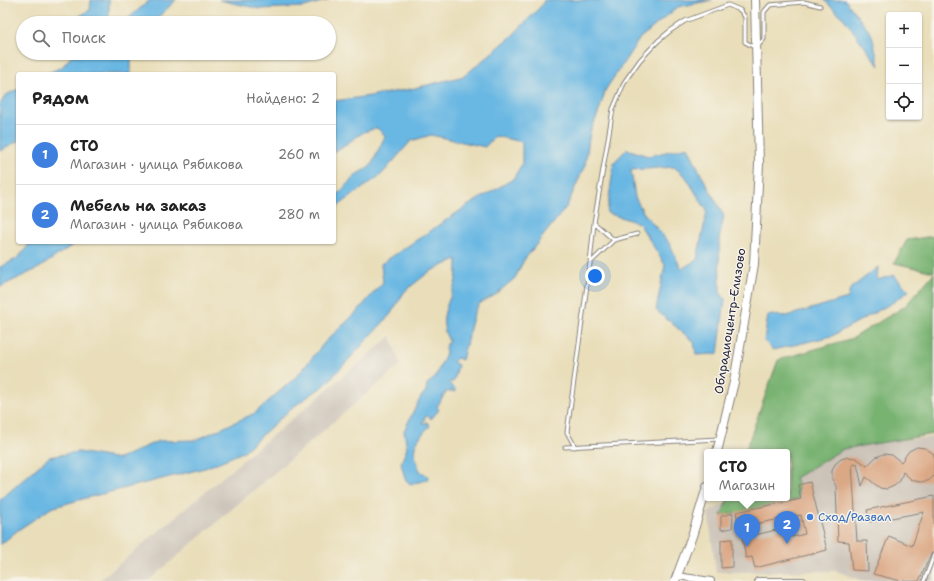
<!DOCTYPE html>
<html lang="ru">
<meta charset="utf-8">
<style>
body{margin:0;font-family:"Shantell Sans",sans-serif;background:#f2f2f2;color:#222}
.controls{position:absolute;right:12px;top:12px;display:grid;overflow:hidden;border-radius:4px;box-shadow:0 1px 3px #0004}
.controls button{width:36px;height:36px;display:grid;place-items:center;padding:0;border:0;border-bottom:1px solid #e0e0e0;background:#fff;color:#222;font:20px sans-serif}
.you{position:absolute;left:595px;top:276px;width:14px;height:14px;margin:-10px;border:3px solid #fff;border-radius:50%;background:#1a73e8;box-shadow:0 0 0 6px #1a73e833}
.badge{display:grid;place-items:center;width:26px;height:26px;border-radius:50%;background:#111827;color:#fff;font-size:13px;font-weight:700}
.pin{position:absolute;translate:-50% -33px;filter:drop-shadow(0 1px 2px #0008)}
.pin::after{content:'';position:absolute;top:21px;width:14px;height:12px;background:inherit;clip-path:polygon(0 0,100% 0,50% 100%)}
.popup{position:absolute;left:704px;top:449px;width:86px;height:52px;box-sizing:border-box;display:grid;place-content:center;border-radius:4px;background:#fff;filter:drop-shadow(0 1px 3px #0005);font-size:13px;white-space:nowrap;color:#767676}
.popup b{font-size:15px;color:#222}
.popup::after{content:'';position:absolute;left:50%;top:100%;margin-left:-8px;border:8px solid transparent;border-top-color:#fff}
.list{margin:0;padding:0;list-style:none}
h2{display:flex;justify-content:space-between;align-items:center;height:52px;margin:0;padding:0 16px;font-size:17px}
h2 small{font-size:13px;font-weight:400;color:#767676}
.list li{display:grid;grid-template-columns:26px 1fr auto;gap:12px;align-items:center;box-sizing:border-box;height:60px;padding:0 16px;border-top:1px solid #e0e0e0}
.list b{display:block;font-size:15px;white-space:nowrap}
.list p{margin:0;font-size:13px;white-space:nowrap;color:#767676}
.list em{font-size:13px;font-style:normal;color:#767676}
.icon{flex:none;width:22px;height:22px;fill:none;stroke:currentColor;stroke-width:2;stroke-linecap:round;stroke-linejoin:round}
.map{position:relative;flex:none;width:934px;height:581px;overflow:hidden}
.search{position:absolute;background:#fff;box-shadow:0 1px 3px #0004;left:16px;top:16px;width:320px;height:44px;display:flex;align-items:center;gap:10px;box-sizing:border-box;padding:0 14px;border-radius:22px;color:#767676;font-size:15px}
.panel{position:absolute;background:#fff;box-shadow:0 1px 3px #0004;left:16px;top:72px;width:320px;height:172px;border-radius:4px}
.map>svg:first-child{display:block}
</style>
<div class="map">
<svg width="934" height="581" viewBox="0 0 934 581">
<rect width="100%" height="100%" fill="#f7f3e8"/>
<filter id="ink" filterUnits="userSpaceOnUse"><feTurbulence type="fractalNoise" baseFrequency=".025" numOctaves="2"/><feDisplacementMap in="SourceGraphic" scale="8" xChannelSelector="R" yChannelSelector="G"/><feConvolveMatrix kernelMatrix="1 2 1 2 8 2 1 2 1" color-interpolation-filters="sRGB"/></filter>
<filter id="wash" filterUnits="userSpaceOnUse"><feTurbulence type="fractalNoise" baseFrequency=".012" numOctaves="4" result="noise"/><feDisplacementMap in="SourceGraphic" scale="16" xChannelSelector="R" yChannelSelector="G"/><feGaussianBlur stdDeviation="0.9" result="paint"/><feColorMatrix in="noise" values="0 0 0 0 0 0 0 0 0 0 0 0 0 0 0 0 0 1.4 0 .05"/><feComposite in="paint" operator="in"/></filter>
<g filter="url(#wash)">
<rect width="100%" height="100%" fill="#e9deb9"/>
<path fill="#cbc2b8" d="M391,336L400,365L148,581H99Z
M934,437V581H863L836,571L716,572L708,512L737,498H787V474L850,444Z"/>
<path fill="#79b372" stroke="#4e6a56" d="M934,236V272L894,263L907,240Z
M934,273V434L843,449L795,478L798,485V499L721,516L728,498H787V452H745L778,360L853,338L905,306Z"/>
<path fill="#69b7e3" stroke="#466c8f" fill-rule="evenodd" d="M91,0H109V23H80L78,17L90,10Z
M150,0H176L152,23H123Z
M219,0H328L305,7L260,9Z
M544,0H712L678,7L640,38L606,89L598,114L590,132L585,165L567,206L524,260L515,278L495,295L479,304L474,313L462,360L457,358L453,362L458,365L454,381L449,383L456,390L455,392L452,391L446,392L437,407L439,410L431,419L428,416H426L422,424L427,422L430,426C413,443 411,448 420,471L428,476L427,480L410,484L405,479L401,463L407,448L404,431L413,412L421,397L426,391L427,384L435,378L446,353L445,347L449,341C437,319 448,305 455,284C457,277 457,266 457,259L429,272L405,291L390,315L325,385L293,407L243,452L205,468L86,498L51,508L18,530L0,545V500L49,457L78,452L119,459L158,441L196,440L255,413L298,375L325,342L356,313L383,282L381,264L467,206L513,179L522,164V142L495,136L485,147L431,135L411,141L382,174L334,209V195L338,194L357,174L371,166L385,136L377,128L364,132L334,152V101L370,96L411,89L464,76L512,36L542,5Z
M824,0H845L872,35L879,66L845,20Z
M74,53H131V74H46L62,67Z
M18,89V141L0,151V104L6,95Z
M688,147L701,174L724,216L719,239L720,292L725,299L718,354L696,355L694,342L656,310L665,265L639,223L607,213L614,162L627,149L648,156ZM674,167L686,177L707,211L697,260L681,269L670,244L643,212L635,197L631,170Z
M31,242H74L71,246L39,268L0,287V267L18,258Z
M878,267L877,280L894,275L909,291L892,303L832,336L773,350L764,341L768,315L787,316L848,298L850,289Z"/>
<g id="blocks">
<path fill="#dba885" d="M917,447L925,448L934,454V476L928,481L920,482L912,480L903,472L900,481L894,486L887,489L880,488L866,477L862,486L857,464L852,465L857,541H867L868,571L852,570L849,542L838,541L836,486L832,479V471L835,464L841,459L848,457L856,458L867,466L876,457L884,454L892,455L901,462L909,451Z
M810,482L827,550L755,568L752,557L746,558L742,538L789,527L792,537L805,534L801,515L739,527L736,512L801,499L798,485Z
M934,496V552L931,554L919,581H901L873,574L889,536L912,546L924,512L870,522L867,510Z
M733,513L732,528L721,530V516Z
M732,539V567L721,568V540Z"/>
</g>
</g>
<g filter="url(#ink)">
<use href="#blocks" fill-opacity="0" stroke="#86807a" stroke-width="1"/>
<g fill="none" stroke-linecap="round" stroke-linejoin="round">
<g stroke="#86807a" stroke-width="5">
<path id="service" d="M637,234L614,240L594,223L613,109L625,81L640,60L658,41L670,31L685,21L728,5L740,10L745,17V42L756,48L764,39V12L770,5L804,2L820,6
M590,263L594,223
M565,447L719,439
M575,447L567,432L590,263L614,240
M924,581L934,555"/>
</g>
<g stroke="#86807a" stroke-width="8">
<path id="minor" d="M677,576L711,581
M758,581H803"/>
</g>
<g stroke="#86807a" stroke-width="10">
<path id="tertiary" d="M717,452L734,382L754,264L759,164L755,0
M675,581L692,536L707,487"/>
</g>
<use href="#service" stroke="#fff" stroke-width="3"/>
<use href="#minor" stroke="#fff" stroke-width="6"/>
<use href="#tertiary" stroke="#fff" stroke-width="8"/>
</g>
</g>
<circle fill="#3f7fe0" stroke="#f7f3e8" stroke-width="1.5" cx="810" cy="517" r="4"/>
<g text-anchor="middle" dominant-baseline="central" stroke-width="3" stroke-linejoin="round" paint-order="stroke">
<g font-size="12" fill="#22223b" stroke="#f7f3e8">
<text transform="translate(730 321) rotate(-81)">Облрадиоцентр-Елизово</text>
</g>
<g font-size="12" fill="#366cbe" stroke="#f7f3e8" text-anchor="start">
<text x="818" y="517">Сход/Развал</text>
</g>
</g>
</svg>
<div class="controls">
<button>+</button>
<button>−</button>
<button><svg class="icon" aria-label="locate" viewBox="0 0 24 24"><circle cx="12" cy="12" r="6"/><path d="M12 2v4M12 18v4M2 12h4M18 12h4"/></svg></button>
</div>
<div class="you"></div>
<div class="pin badge" style="left:747px;top:547px;background:#3f7fe0">1</div>
<div class="popup"><b>СТО</b>Магазин</div>
<div class="pin badge" style="left:787px;top:544px;background:#3f7fe0">2</div>
<div class="search"><svg class="icon" aria-label="search" viewBox="0 0 24 24"><circle cx="10" cy="10" r="6"/><path d="M15 15l6 6"/></svg>Поиск</div>
<section class="panel">
<h2>Рядом<small>Найдено: 2</small></h2>
<ul class="list">
<li><span class="badge" style="background:#3f7fe0">1</span><div><b>СТО</b><p>Магазин · улица Рябикова</p></div><em>260 m</em></li>
<li><span class="badge" style="background:#3f7fe0">2</span><div><b>Мебель на заказ</b><p>Магазин · улица Рябикова</p></div><em>280 m</em></li>
</ul>
</section>
</div>
